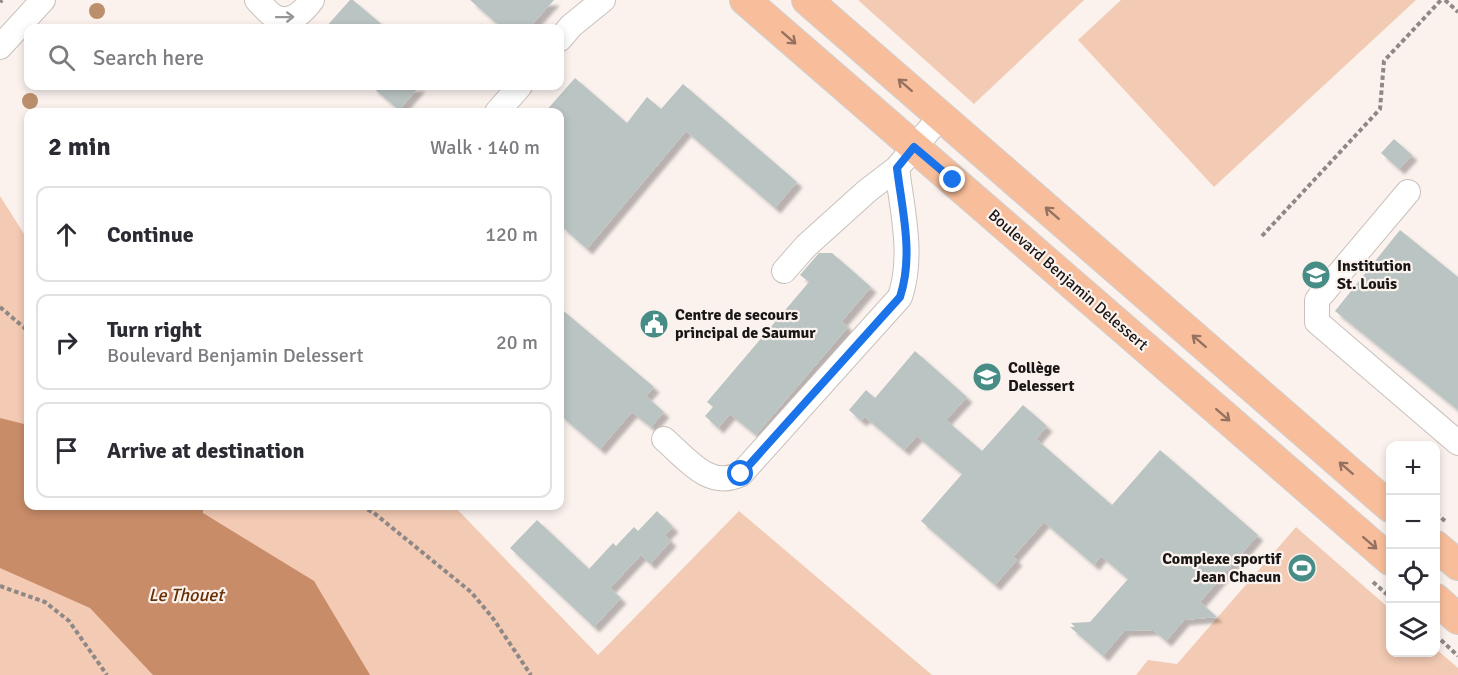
<!DOCTYPE html>
<meta charset="utf-8">
<style>
body{margin:0;font-family:Signika,sans-serif;background:#f7f7f7;color:#2b2b33}
.controls{position:absolute;right:18px;bottom:18px;display:grid;overflow:hidden;border-radius:12px;box-shadow:0 3px 9px #0003}
.controls button{width:54px;height:54px;display:grid;place-items:center;padding:0;border:0;border-bottom:2px solid #e1e1e2;background:#fff;color:#2b2b33;font:30px sans-serif}
.stop{position:absolute;width:18px;height:18px;margin:-14px;border:4px solid #1a73e8;border-radius:50%;background:#fff}
.stop.end{background:#1a73e8;border-color:#fff;box-shadow:0 2px 6px #0008}
.list{margin:0;padding:0;list-style:none}
h2{display:flex;justify-content:space-between;align-items:center;height:78px;margin:0;padding:0 24px;font-size:26px}
h2 small{font-size:20px;font-weight:400;color:#7c7c81}
.list li{display:grid;grid-template-columns:39px 1fr auto;gap:18px;align-items:center;box-sizing:border-box;height:96px;margin:0 12px 12px;padding:0 12px;border:2px solid #e1e1e2;border-radius:12px}
.list b{display:block;font-size:22px;white-space:nowrap}
.list p{margin:0;font-size:20px;white-space:nowrap;color:#7c7c81}
.list em{font-size:20px;font-style:normal;color:#7c7c81}
.icon{flex:none;width:33px;height:33px;fill:none;stroke:currentColor;stroke-width:2;stroke-linecap:round;stroke-linejoin:round}
.map{position:relative;flex:none;width:1458px;height:675px;overflow:hidden}
.search{position:absolute;background:#fff;box-shadow:0 3px 9px #0003;left:24px;top:24px;width:540px;height:66px;display:flex;align-items:center;gap:15px;box-sizing:border-box;padding:0 21px;border-radius:12px;color:#7c7c81;font-size:22px}
.panel{position:absolute;background:#fff;box-shadow:0 3px 9px #0003;left:24px;top:108px;width:540px;height:402px;border-radius:12px}
.map>svg:first-child{display:block}
</style>
<div class="map">
<svg width="1458" height="675" viewBox="0 0 1458 675">
<defs>
<filter id="shadow"><feDropShadow dx="5.5" dy="5.5" stdDeviation="1.5" flood-color="#0004"/></filter>
</defs>
<rect width="100%" height="100%" fill="#fbf2ee"/>
<path fill="#f3cab3" d="M858,0H1084L974,104Z
M1121,0H1416L1214,187L1078,40Z
M0,196L28,240V506H454L598,655L739,511L932,675H0Z
M1296,527L1390,609V652H1436V649L1458,668V675H1136L1148,660L1177,664Z"/>
<path fill="#c88c69" d="M0,418L28,425V506H203V513L314,581L370,675H153L90,608L0,568Z"/>
<path fill="#bac4c3" filter="url(#shadow)" d="M350,0H353L386,28H325Z
M470,0H554L529,28H502Z
M575,78L627,123L647,97L661,109L683,84L797,182L775,208L686,131L587,249L560,225V112H545Z
M371,86H420L399,110Z
M1394,139L1412,155L1399,169L1381,153Z
M1400,230L1458,277V410L1335,311Z
M819,253H832L871,287L842,321L848,327L756,435L730,414L718,428L705,416L713,407L707,402L809,282L800,275Z
M560,308L654,387L646,396L664,412L651,427L632,412L600,449L560,415Z
M915,351L967,397L946,420L982,451L1023,405L1047,426L1036,439L1112,505L1160,450L1258,535L1200,602L1217,617L1184,620L1166,641L1153,630L1124,631L1103,656L1070,627H1075L1071,623L1090,622L1128,579L1101,556L1094,565L1044,522L1013,557L1017,560L995,585L936,534L921,521L962,474L917,436L904,450L865,417L861,421L849,410L866,390L875,398Z
M657,511L673,527L665,535L671,541L650,564L641,555L610,588L621,598L594,627L510,548L537,520L589,569L613,543L616,546L634,527L638,531Z"/>
<g fill="none" stroke-linecap="round" stroke-linejoin="round">
<g stroke="#c9c0bb" stroke-width="26">
<path id="minor" d="M257,0C262,5 269,14 275,17C291,25 304,11 312,0
M560,39L571,26L603,0
M0,47L43,0
M497,112L520,86
M1408,192L1317,300V322L1458,443
M784,271L806,246L867,191L897,168L941,116
M664,439C687,459 709,490 741,474L900,297C914,255 902,210 897,168"/>
</g>
<g stroke="#d1d0d0" stroke-width="32">
<path id="major" d="M745,0L1390,560
M807,0L1390,507
M1436,546L1458,565
M1436,599L1458,619"/>
</g>
<path stroke="#8e8886" stroke-width="4" stroke-dasharray="4.5 3" stroke-linecap="butt" d="M1445,0L1458,12
M0,2L2,0
M1262,236L1380,109L1384,61L1441,0
M0,307L28,331
M361,506L374,513L471,592L492,617L531,675
M1436,513L1446,522
M1373,582L1390,597
M0,586L45,602L69,621L107,675
M1441,640L1458,656"/>
<use href="#minor" stroke="#fff" stroke-width="24"/>
<use href="#major" stroke="#f8be9b" stroke-width="30"/>
</g>
<g fill="#bc8f6c">
<circle cx="97" cy="11" r="8"/>
<circle cx="30" cy="101" r="8"/>
</g>
<defs><path id="oneway-shaft" d="M-6 0H5M1.5-3L5.5 0L1.5 3" fill="none" stroke-width="1.6" stroke-linecap="round" stroke-linejoin="round" transform="scale(1.5)"/></defs>
<use stroke="#989696" href="#oneway-shaft" transform="translate(285 17) rotate(-1)"/>
<g stroke="#94725f">
<use href="#oneway-shaft" transform="translate(789 38) rotate(41)"/>
<use href="#oneway-shaft" transform="translate(905 85) rotate(-139)"/>
<use href="#oneway-shaft" transform="translate(1052 213) rotate(-139)"/>
<use href="#oneway-shaft" transform="translate(1199 341) rotate(-139)"/>
<use href="#oneway-shaft" transform="translate(1223 415) rotate(41)"/>
<use href="#oneway-shaft" transform="translate(1346 468) rotate(-139)"/>
<use href="#oneway-shaft" transform="translate(1370 543) rotate(41)"/>
</g>
<g fill="none" stroke-linecap="round" stroke-linejoin="round">
<path stroke="#1a73e8" stroke-width="8" d="M741,474L900,297C914,255 902,210 897,168L914,147L953,180"/>
</g>
<defs>
<g id="school-disc" transform="scale(1.5)"><circle r="9.5" fill="#478d86" stroke="#fbf2ee"/><path d="M0-5L7-2L0 1L-7-2ZM-4 1L0 2.5L4 1V4Q0 6-4 4Z" fill="#fff"/></g>
<g id="civic-disc" transform="scale(1.5)"><circle r="9.5" fill="#478d86" stroke="#fbf2ee"/><path d="M-.6-6.5H3V-4.5H.6V-3L4-1V1h2V6H-6V1h2V-1L-.6-3ZM-1.2 2.5V6h2.4V2.5Z" fill="#fff"/></g>
<g id="stadium-disc" transform="scale(1.5)"><circle r="9.5" fill="#478d86" stroke="#fbf2ee"/><path d="M0-5a6.5 5 0 1 0 0 10a6.5 5 0 1 0 0-10ZM-3.5-1.8h7v3.6h-7Z" fill="#fff"/></g>
</defs>
<g fill-rule="evenodd">
<use href="#school-disc" x="1316" y="275"/>
<use href="#civic-disc" x="654" y="324"/>
<use href="#school-disc" x="987" y="377"/>
<use href="#stadium-disc" x="1302" y="568"/>
</g>
<g text-anchor="middle" dominant-baseline="central" stroke-width="4.5" stroke-linejoin="round" paint-order="stroke">
<g font-size="16" font-weight="bold" fill="#191615" stroke="#fbf2ee" text-anchor="start">
<text x="1337" y="266">Institution<tspan x="1337" dy="18">St. Louis</tspan></text>
<text x="675" y="315">Centre de secours<tspan x="675" dy="18">principal de Saumur</tspan></text>
<text x="1008" y="368">Collège<tspan x="1008" dy="18">Delessert</tspan></text>
<text x="1281" y="559" text-anchor="end">Complexe sportif<tspan x="1281" dy="18">Jean Chacun</tspan></text>
</g>
<g font-size="16" fill="#191615" stroke="#fbf2ee">
<text transform="translate(1068 280) rotate(41)">Boulevard Benjamin Delessert</text>
</g>
<g font-size="18" font-style="italic" fill="#662e03" stroke="#fbf2ee">
<text x="186" y="595">Le Thouet</text>
</g>
</g>
</svg>
<div class="controls">
<button>+</button>
<button>−</button>
<button><svg class="icon" aria-label="locate" viewBox="0 0 24 24"><circle cx="12" cy="12" r="6"/><path d="M12 2v4M12 18v4M2 12h4M18 12h4"/></svg></button>
<button><svg class="icon" aria-label="layers" viewBox="0 0 24 24"><path d="M12 4l9 5-9 5-9-5zM3 14l9 5 9-5"/></svg></button>
</div>
<div class="stop" style="left:741px;top:474px"></div>
<div class="stop end" style="left:953px;top:180px"></div>
<div class="search"><svg class="icon" aria-label="search" viewBox="0 0 24 24"><circle cx="10" cy="10" r="6"/><path d="M15 15l6 6"/></svg>Search here</div>
<section class="panel">
<h2>2 min<small>Walk · 140 m</small></h2>
<ul class="list">
<li><svg class="icon" aria-label="ahead" viewBox="0 0 24 24"><path d="M12 20V5M6 11l6-6 6 6"/></svg><div><b>Continue</b></div><em>120 m</em></li>
<li><svg class="icon" aria-label="right" viewBox="0 0 24 24"><path d="M7 20v-9h11M14 6l5 5-5 5"/></svg><div><b>Turn right</b><p>Boulevard Benjamin Delessert</p></div><em>20 m</em></li>
<li><svg class="icon" aria-label="arrive" viewBox="0 0 24 24"><path d="M6 21V4h12l-3 4 3 4H6"/></svg><div><b>Arrive at destination</b></div></li>
</ul>
</section>
</div>
